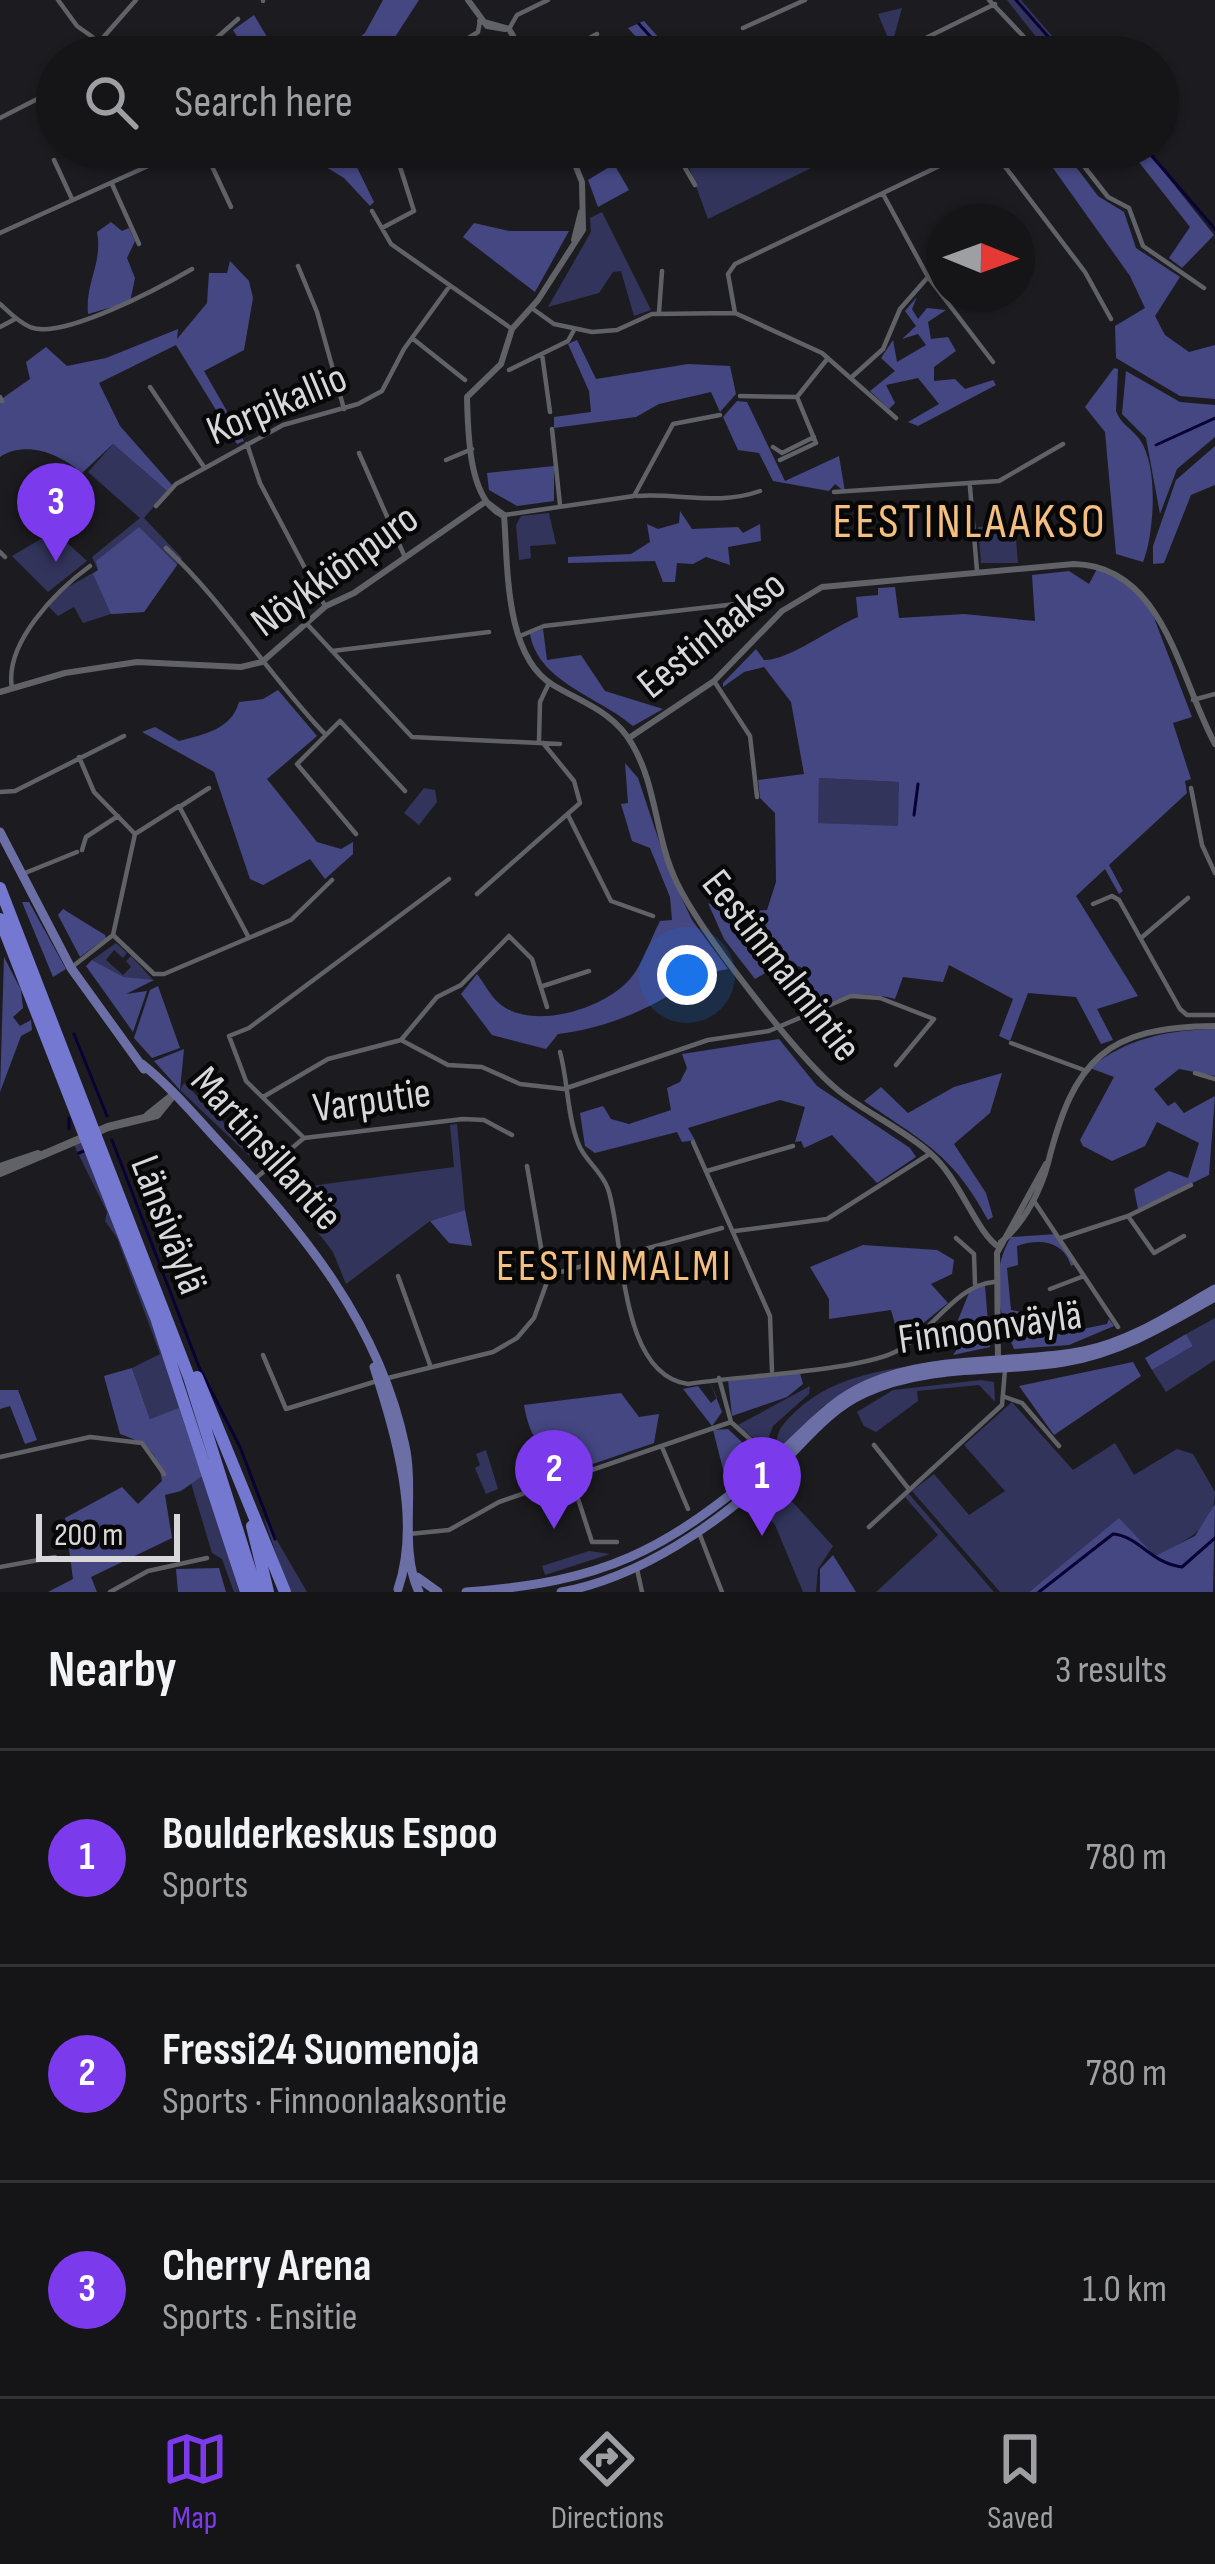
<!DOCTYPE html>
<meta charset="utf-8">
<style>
body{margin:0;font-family:"Sofia Sans Condensed",sans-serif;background:#222225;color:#f1f3f6}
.compass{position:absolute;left:927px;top:204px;width:108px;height:108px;border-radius:50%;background:#151518;box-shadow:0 3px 9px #0004;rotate:91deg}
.scale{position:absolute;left:36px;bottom:30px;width:144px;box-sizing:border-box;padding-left:12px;border:6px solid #d8d8db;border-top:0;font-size:33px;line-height:42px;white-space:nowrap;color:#d8d8db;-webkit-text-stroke:9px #070708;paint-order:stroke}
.you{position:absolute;left:687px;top:975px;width:42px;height:42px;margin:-30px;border:9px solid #fff;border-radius:50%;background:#1a73e8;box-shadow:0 0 0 18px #1a73e833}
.badge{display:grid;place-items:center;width:78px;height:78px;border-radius:50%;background:#7c3aed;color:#fff;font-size:39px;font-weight:700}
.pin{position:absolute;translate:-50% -99px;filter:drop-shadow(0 3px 6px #0008)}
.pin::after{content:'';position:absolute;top:63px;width:42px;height:36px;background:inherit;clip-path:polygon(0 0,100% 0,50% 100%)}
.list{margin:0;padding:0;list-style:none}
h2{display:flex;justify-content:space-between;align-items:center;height:156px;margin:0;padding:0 48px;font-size:51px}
h2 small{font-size:39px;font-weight:400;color:#9d9fa2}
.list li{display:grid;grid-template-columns:78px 1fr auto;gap:36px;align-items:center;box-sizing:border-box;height:216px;padding:0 48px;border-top:3px solid #343437}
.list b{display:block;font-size:45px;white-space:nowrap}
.list p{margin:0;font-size:39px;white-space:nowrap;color:#9d9fa2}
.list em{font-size:39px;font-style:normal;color:#9d9fa2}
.icon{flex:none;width:66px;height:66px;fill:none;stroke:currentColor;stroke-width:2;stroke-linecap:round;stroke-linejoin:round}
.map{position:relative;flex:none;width:1215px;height:1592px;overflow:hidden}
.search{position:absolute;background:#151518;box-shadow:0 3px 9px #0004;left:36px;right:36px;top:36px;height:132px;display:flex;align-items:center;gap:30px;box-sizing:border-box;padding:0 42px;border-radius:66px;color:#9d9fa2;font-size:45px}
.sheet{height:804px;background:#151518}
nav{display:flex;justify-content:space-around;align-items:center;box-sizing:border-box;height:168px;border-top:3px solid #343437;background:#151518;font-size:33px;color:#9d9fa2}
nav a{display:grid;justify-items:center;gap:6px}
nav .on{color:#7c3aed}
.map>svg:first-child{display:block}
</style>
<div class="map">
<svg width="1215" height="1592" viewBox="0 0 1215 1592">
<rect width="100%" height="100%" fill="#1c1c20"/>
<path fill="#32345b" d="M1007,0H1021L1059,44L1052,57Z
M902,8L892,44L869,57L863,52L875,46L873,37L888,38L878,14Z
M705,147H854L708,219L686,159Z
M602,212L651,310L634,316L621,271L613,272L599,293L548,307L591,232L590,218Z
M113,444L167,491L144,518L182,558L144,612L111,614L83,623L74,607L58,616L48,606L52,596L98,570L92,557L140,518L88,472Z
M549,513L556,544L530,546L531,558L519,560L516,525L521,516Z
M1042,523L1015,528L1018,563H981L978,527Z
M54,531L87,561L48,592L12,556Z
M819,778L900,782L898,827L817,823Z
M424,788L435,790L437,802L419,825L404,813Z
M116,943L127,953L123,958L114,950L106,960L123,975L131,967L126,961L131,956L154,981L124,977L92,960Z
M184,1083L267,1165L262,1168L180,1090Z
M457,1124L465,1210L430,1221L346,1284L333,1252L273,1174L279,1172L295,1188L454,1167L450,1125Z
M84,1141L189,1425L239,1592H234L222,1559L212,1553L191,1483L201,1475L179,1409L150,1419L132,1368L160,1354L117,1238L105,1221L107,1212L74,1145Z
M1215,1318V1360L1166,1392L1152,1370L1193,1346L1186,1334Z
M948,1359L848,1389L821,1408L782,1449L773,1450C778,1441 776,1433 783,1425C827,1372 887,1371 948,1359Z
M981,1380L994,1382L995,1402L979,1385L917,1391L918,1401L876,1432L864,1426L857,1412L893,1390Z
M810,1386L809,1394L773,1426L765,1448L738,1425Z
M1012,1402L1073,1470L1115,1443L1134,1475L1177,1449L1193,1454L1215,1492C1215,1529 1184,1542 1155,1556L1119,1519L1029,1592H1000L912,1491L934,1474L969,1515L1005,1491L964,1445Z
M486,1450L498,1489L486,1494L475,1468L480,1465L476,1454Z
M777,1485L833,1546L818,1569L816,1592H803L775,1525L757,1504L769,1501Z
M909,1494L994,1592H876L938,1535L905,1497Z
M264,1518L307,1592H289Z
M589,1551L610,1554L545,1575L542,1566Z"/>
<path fill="#454783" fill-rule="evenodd" d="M383,0H419L382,57H334L365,33Z
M254,15L270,42L288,57H250L233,30Z
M644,21L676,57H654L628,28Z
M311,147H347L374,202L370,206L344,178L308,156Z
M1038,147H1061L1098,196L1124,212L1136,248L1180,277L1155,316L1165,335L1189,352L1215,345V399L1180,396L1116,358L1115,326L1145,308L1130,276Z
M1127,147H1144L1214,235L1182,268L1169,258L1190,227Z
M614,164L629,190L598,207L588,180Z
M111,222L122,231L129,228L135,241L127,258L135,278L130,302L88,314C85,282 103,264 97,232Z
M474,223L509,231H569L535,292L463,237Z
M230,261L249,281L253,298L244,350L204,371L244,441L237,444L176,345L99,383L120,426L172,485L167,491L113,444L82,473C60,454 26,440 0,457V400L30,379L26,362L46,347L67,366L106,358L178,329L177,339L207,303L209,273H227Z
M917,297L912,309L918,319L927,308L946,310L928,322L931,339L948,337L956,351L934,367V381L955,379L965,389L993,380L996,385L918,426L908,422L939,404L918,378L886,385L895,403L889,409L870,391L895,371L881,358L893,340L897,362L926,345L918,334L902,339L916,326L905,311Z
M577,340L596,379L688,364L730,366L736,394L720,412L711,392L659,404L636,417L554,428V417L591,412L589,391L568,344Z
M1114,368L1118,369L1116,411C1121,425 1132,428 1140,440C1159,467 1154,535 1143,562L1116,554L1105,432L1085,407Z
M1126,371L1180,402L1215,405V437L1177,469L1160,514L1146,438L1122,414Z
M737,401L747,402L785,481L839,456L845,492L835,484L829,491L773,481L759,453L738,450L723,417Z
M1215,446V485L1191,495L1164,563L1153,564V546L1176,480Z
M554,466V501L517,506L489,490L487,473Z
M680,511L692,529L738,527L743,533L760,524L761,541L728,547L730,565L706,557L693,564L677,563L675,582H663L655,561L568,563V557L631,554L650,542L647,524L658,529L679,523Z
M139,527L177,565L144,612L111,614L93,574L98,570L96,561Z
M1097,569L1131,585L1151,610L1192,717L1173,723L1191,779L1185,781L1187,793L1109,865L1123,891L1119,894L1105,869L1076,896L1138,996L1097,1009L1113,1040L1101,1044L1076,997L1028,993L1010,1041L999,1036L1013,999L949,965L943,982L903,977L895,999C859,989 837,998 804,1013L795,995L801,967L788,964L779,979L769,971L755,979L724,939L708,903L726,912L767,910L776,882L775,813L760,798L758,780L804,774L791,702L764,667L744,672L723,687V683L756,649L764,660C788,661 831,628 858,617L856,597L878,595V588L895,587L899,618L964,614L1035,621L1032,575L1069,571L1089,584ZM819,778L899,782L898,826L818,823Z
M543,629L547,660L581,655L605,691L663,709L633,726C601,698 538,682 530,634Z
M278,690L317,736L267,779L317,842L341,849L353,842V854L325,879L310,859L263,885L250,879L214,772L142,732L155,727L179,741C204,734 231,730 239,702L263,699Z
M625,763L638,778L670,874L692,920L728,969C699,974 684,987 659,1001C628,1018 593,1030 558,1034L546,1049L492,1035L461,994L477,974C484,983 491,997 500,1004C533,1031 604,1009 630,979C643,964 651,938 660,921L672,920L670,897L650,848L632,841L621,804L628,803Z
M22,902H29L66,969L53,977Z
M63,909L105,935L106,938L80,957L58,915Z
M4,957L21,990L23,1008L13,1017L20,1026L31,1020L32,1030L21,1036L0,1092Z
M92,960L124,977L154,980L126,994L147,991L133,1032L86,966Z
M158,986L180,1048L152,1058L134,1038L150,990Z
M1215,1029V1076L1179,1069L1154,1089L1168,1106L1175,1102L1184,1113L1215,1096L1209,1175L1138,1209L1134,1189L1169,1171L1188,1178L1199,1143L1157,1122L1145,1146L1112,1161L1083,1146L1080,1140L1114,1077L1090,1068C1127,1038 1168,1030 1215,1029Z
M779,1039L817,1086L910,1148L916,1157L877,1183L832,1135L804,1148L801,1141L795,1142L805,1107L780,1100L688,1128L695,1140L682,1142L677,1132L595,1153L585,1146L580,1113L603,1106L611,1119L629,1124L671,1110L667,1088L680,1082L687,1068L682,1054Z
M184,1049L180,1090L154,1061Z
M1002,1073L990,1113L954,1144L986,1193L993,1217L988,1220C953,1154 922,1141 864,1101L881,1087L908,1113L954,1087Z
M465,1210L472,1246L449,1243L430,1221Z
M1057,1234L1076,1264L1071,1266C1064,1241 1039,1238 1017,1246L1018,1265L1007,1268L1011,1310L1037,1315L1053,1335L1107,1324L1109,1319L1114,1326L1069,1345L1014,1349C998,1312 989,1274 1011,1237Z
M863,1245L937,1250L954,1260L952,1274L931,1284L948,1303L900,1342L891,1310L829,1319V1299L810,1267Z
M985,1286L990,1347L953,1355L967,1335L958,1320L971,1288Z
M1186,1334L1193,1346L1152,1370L1145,1358Z
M1133,1362L1141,1376L1054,1435L1019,1386Z
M132,1368L150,1419L179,1408L202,1476L181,1491L165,1495L172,1538L91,1577L97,1592H48L73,1579L65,1518L122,1487L138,1504L162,1481C158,1452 147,1443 120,1434L104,1376Z
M800,1373L803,1384L787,1397L732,1416L728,1380Z
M710,1382L722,1412L712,1426L683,1389L698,1386L711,1403L717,1398Z
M0,1390H18L37,1440L25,1444L10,1406L0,1409Z
M621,1393L639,1417L659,1414L654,1443L558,1476C543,1444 530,1442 524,1405Z
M728,1429L742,1442L736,1464L725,1477L713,1430Z
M1215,1504L1213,1592H1029L1119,1518L1155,1556L1195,1536Z
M833,1555L856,1592H820V1569Z
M219,1568L226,1592H178L176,1569Z"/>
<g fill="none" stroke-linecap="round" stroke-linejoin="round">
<path stroke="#090033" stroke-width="3" d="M1016,0L1066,57
M639,24L669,57
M1017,57L1026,48
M1144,147L1215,229
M1156,445L1215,418
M914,815L918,784
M74,1034L107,1116
M69,1129V1118
M112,1140L199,1367L240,1447L275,1539
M79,1153L84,1151
M1039,1592L1113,1534C1139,1536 1150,1563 1182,1567L1215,1538"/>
<path stroke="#616267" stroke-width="4.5" d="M58,0L77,26L121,57
M989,0L1043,57
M263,1V0
M743,28L805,0
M509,29L517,15L548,0
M100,41L136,0
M195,57L238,19
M438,57L478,32L480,21
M553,57L597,34
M887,57L995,4
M0,118L57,89
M203,147L231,207
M673,147L695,185
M990,147L1085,272L1111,319
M1069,147L1108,197L1129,208L1143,246L1204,288
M460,154L467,147
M54,160L72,199
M112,184L139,244
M372,211L391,244L512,329
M382,228L414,211L395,151
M0,233L190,147
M298,266L317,312L344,409
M928,277L993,362
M0,304C10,313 18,322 30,327C61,341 163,286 192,269
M533,309L554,324L592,332L617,330L652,314L735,313L822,353L896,418
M659,312L662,271
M735,313L728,274L735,264L979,147
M0,327L15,319
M412,338L465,380
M542,354L550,412
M509,370L568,341L574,330
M853,376L883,349L900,309L928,277L883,194
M150,387L204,467
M740,396L797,397L828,358
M0,397L2,401
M552,429L560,505
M247,444L260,483L325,606
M773,447L782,453L814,437
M359,453L404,555
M446,460L472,449
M780,460L816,443L797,397
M970,487L977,571
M834,492L999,481L1063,444
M637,496C679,493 718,506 760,491
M156,506L176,484L283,425L358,404L382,391L404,349L449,287
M504,515L634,496L673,424L720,415
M166,548C226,604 268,675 325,734
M0,552L5,557
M307,624L412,737L560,744
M520,636L544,626L745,603
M332,651L489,632
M714,681L750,736L757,797
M12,688C4,643 57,590 90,566
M1193,700L1215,694
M539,741L540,702L549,683
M1191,788L1202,845L1215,873
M0,792L15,791L124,736
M181,806L209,788
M568,815L611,901L653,916
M135,834L179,806L249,938
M356,834L297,764L340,721L405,791
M82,850L86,837L118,816
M25,873L77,852
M477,894L580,803L574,781L543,743
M1093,904L1112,896L1119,900L1180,1009L1187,1015H1215
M113,935L154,974H164L291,920L332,880
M1141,938L1188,898
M72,967L113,935L135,834L94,792L79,757
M543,986L589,971
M401,1040L437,997L461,985L509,936L532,959L547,1007
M1011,1043L1084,1070
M560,1052C568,1081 567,1115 578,1143C584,1160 602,1171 608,1189C625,1239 617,1374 688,1384C737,1376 863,1371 899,1350C932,1331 956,1285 994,1282
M1195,1073L1215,1079
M263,1097L328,1059L401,1040L448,1065L482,1067L520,1084L564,1089L708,1040L769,1031L851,996L880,998L934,1019L896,1065
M304,1138L246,1081L229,1036L249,1028L449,879
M693,1142L770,1316L772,1371
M707,1171L793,1146
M256,1178L304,1138L463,1119L484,1120L512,1135
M1034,1201L1118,1327
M1128,1216L1191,1185
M735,1231L827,1219L931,1153
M956,1238L974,1254L975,1284
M1061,1238L1128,1216L1154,1253L1184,1236
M398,1276L430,1365
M546,1276L722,1228
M1050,1289L1084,1276
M263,1355L286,1409L377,1381
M388,1378L493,1352L517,1338L534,1318L547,1282L527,1166
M719,1378L731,1422L773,1460
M1005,1397L1022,1403L1059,1446
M874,1445L908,1488
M662,1447L688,1509
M0,1457L90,1437L142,1443L164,1474
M571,1477L592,1542H617
M869,1527L1002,1405L1005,1370
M698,1530L722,1592
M409,1534L449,1530L499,1502L731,1422
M0,1567L55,1557
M637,1569L642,1592
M110,1592L148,1571L207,1558"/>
<path stroke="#616267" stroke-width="6" d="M468,0L487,26L505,29
M480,21L509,29L525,57
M574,240L581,212
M485,501L504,515C508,564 504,656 553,685C583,703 614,712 632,744C657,786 655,838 677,883C700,931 798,1058 839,1091C868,1114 903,1129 930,1153C959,1177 977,1234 999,1247
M502,515C468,499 468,431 467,397L501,364L512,329L538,300L583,230L582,182L568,147
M0,692L65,673L137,662L241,667L262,662L326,606L354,593L485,502
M629,738L714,681L782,611L822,587L1074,564C1164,566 1179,678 1215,744
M1001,1242C1024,1224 1041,1190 1048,1163C1074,1059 1106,1027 1215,1026
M998,1359L997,1253L1046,1164"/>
<path stroke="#616267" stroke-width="8" d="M148,1115L173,1095
M0,1167L38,1154
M0,1173L108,1127L157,1115L174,1094"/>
<path stroke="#6c6fa6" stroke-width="9" d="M0,832L71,968L144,1069
M142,1064C171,1087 195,1116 220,1143C303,1231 380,1325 405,1446C415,1492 399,1551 419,1592
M374,1367C395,1433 422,1520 398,1589
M417,1577L438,1592
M466,1592C604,1582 664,1552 769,1463C803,1435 826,1402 868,1384C934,1354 1014,1365 1084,1351C1132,1341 1173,1313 1215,1289
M561,1592C639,1578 718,1524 775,1470C805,1442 826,1411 865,1393C926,1364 998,1373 1064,1362C1120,1353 1166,1325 1215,1297"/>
<path stroke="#7478d0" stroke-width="12" d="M0,888L189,1377L257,1592
M0,919L156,1318L246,1592
M197,1377L285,1592
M252,1526L268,1592"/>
</g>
<g text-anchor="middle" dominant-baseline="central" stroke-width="9" stroke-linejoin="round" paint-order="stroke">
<g font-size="42" fill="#d8d8db" stroke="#070708">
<text transform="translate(277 405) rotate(-23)">Korpikallio</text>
<text transform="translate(335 571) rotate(-36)">Nöykkiönpuro</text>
<text transform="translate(712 635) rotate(-39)">Eestinlaakso</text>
<text transform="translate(781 966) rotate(52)">Eestinmalmintie</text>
<text transform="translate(372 1101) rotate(-8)">Varputie</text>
<text transform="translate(266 1149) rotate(48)">Martinsillantie</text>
<text transform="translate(168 1225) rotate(69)">Länsiväylä</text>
<text transform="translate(990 1328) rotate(-8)">Finnoonväylä</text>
</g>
<g font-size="45" letter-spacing="3" fill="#f4bf81" stroke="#070708">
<text x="615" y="1266">EESTINMALMI</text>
</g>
<g font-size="48" letter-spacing="3" fill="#f4bf81" stroke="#070708">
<text x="970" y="522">EESTINLAAKSO</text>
</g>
</g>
</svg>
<svg class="compass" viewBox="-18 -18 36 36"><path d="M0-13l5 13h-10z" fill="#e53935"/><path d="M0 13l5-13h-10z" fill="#9d9fa2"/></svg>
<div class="scale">200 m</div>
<div class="you"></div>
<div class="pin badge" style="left:762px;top:1536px">1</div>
<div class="pin badge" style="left:554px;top:1529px">2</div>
<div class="pin badge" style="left:56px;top:562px">3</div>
<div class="search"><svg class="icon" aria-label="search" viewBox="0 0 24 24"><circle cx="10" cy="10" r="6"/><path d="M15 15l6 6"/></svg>Search here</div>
</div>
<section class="sheet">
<h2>Nearby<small>3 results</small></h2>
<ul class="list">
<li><span class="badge">1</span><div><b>Boulderkeskus Espoo</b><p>Sports</p></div><em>780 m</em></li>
<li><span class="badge">2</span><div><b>Fressi24 Suomenoja</b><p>Sports · Finnoonlaaksontie</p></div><em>780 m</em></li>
<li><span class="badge">3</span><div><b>Cherry Arena</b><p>Sports · Ensitie</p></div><em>1.0 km</em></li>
</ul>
</section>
<nav>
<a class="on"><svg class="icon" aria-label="map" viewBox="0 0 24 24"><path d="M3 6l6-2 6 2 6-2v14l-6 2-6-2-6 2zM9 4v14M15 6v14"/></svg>Map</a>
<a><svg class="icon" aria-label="directions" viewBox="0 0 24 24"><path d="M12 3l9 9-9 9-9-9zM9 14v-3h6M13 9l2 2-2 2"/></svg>Directions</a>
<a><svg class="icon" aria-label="saved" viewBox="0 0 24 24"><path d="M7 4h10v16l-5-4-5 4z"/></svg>Saved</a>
</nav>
